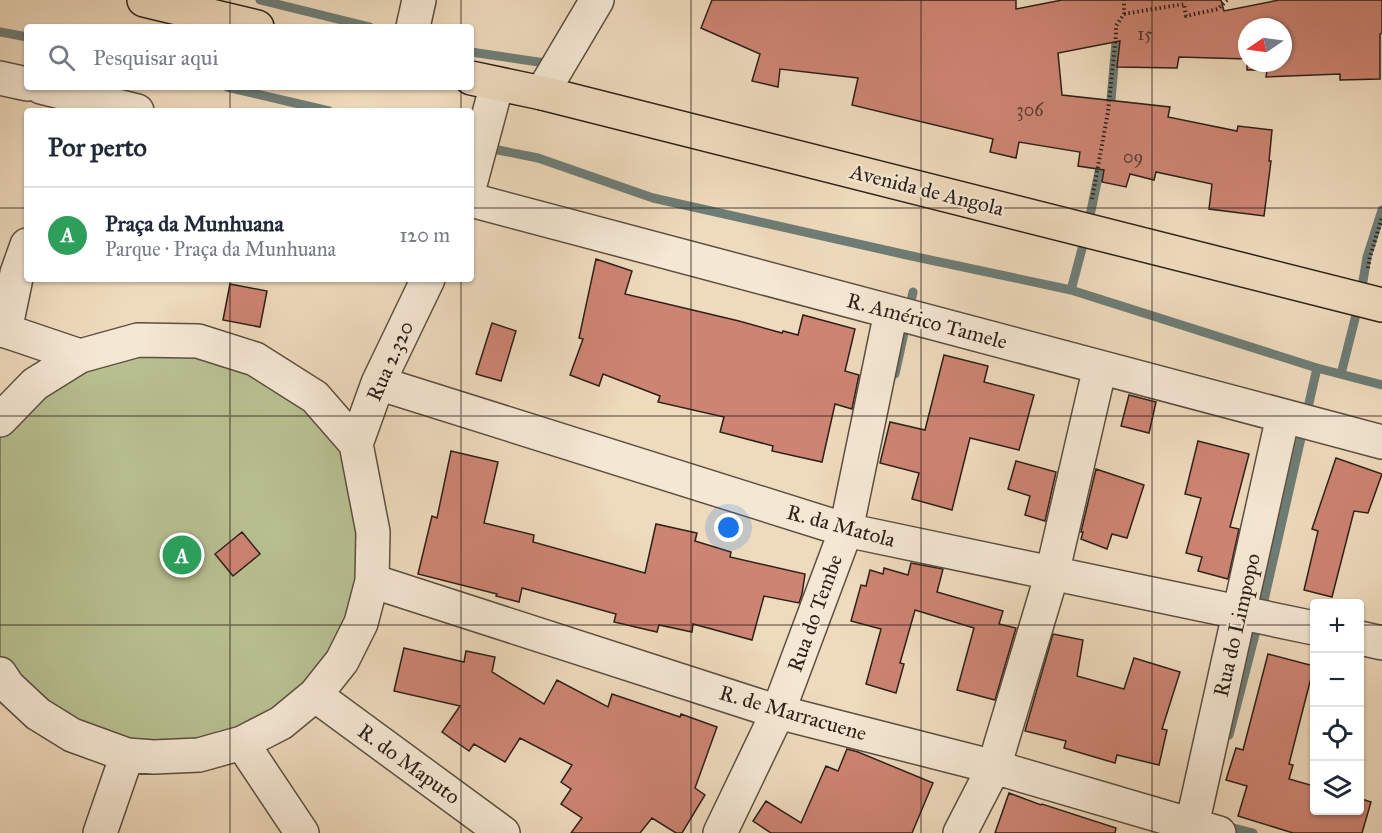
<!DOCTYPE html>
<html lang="pt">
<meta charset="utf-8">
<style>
body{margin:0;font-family:"IM FELL Great Primer",serif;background:#f6f6f7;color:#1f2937}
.controls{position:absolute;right:18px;bottom:18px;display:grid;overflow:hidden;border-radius:6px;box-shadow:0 2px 4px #0004}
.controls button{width:54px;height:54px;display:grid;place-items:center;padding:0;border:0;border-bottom:2px solid #e0e1e3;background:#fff;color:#1f2937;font:30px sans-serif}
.compass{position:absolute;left:1238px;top:18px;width:54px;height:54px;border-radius:50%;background:#fff;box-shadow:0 2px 4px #0004;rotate:257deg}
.you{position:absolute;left:729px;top:528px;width:21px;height:21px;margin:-15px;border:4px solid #fff;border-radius:50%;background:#1a73e8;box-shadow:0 0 0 9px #1a73e833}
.badge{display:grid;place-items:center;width:39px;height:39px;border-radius:50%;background:#111827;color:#fff;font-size:20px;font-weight:700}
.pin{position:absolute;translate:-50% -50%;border:3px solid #fff;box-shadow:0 2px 6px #0006}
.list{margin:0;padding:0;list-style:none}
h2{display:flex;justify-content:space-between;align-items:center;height:78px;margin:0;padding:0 24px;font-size:26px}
h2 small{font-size:20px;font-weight:400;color:#747a83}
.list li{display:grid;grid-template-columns:39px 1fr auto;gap:18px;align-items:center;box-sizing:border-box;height:96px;padding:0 24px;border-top:2px solid #e0e1e3}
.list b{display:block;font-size:22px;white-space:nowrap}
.list p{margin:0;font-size:20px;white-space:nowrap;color:#747a83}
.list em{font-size:20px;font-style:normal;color:#747a83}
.icon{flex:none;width:33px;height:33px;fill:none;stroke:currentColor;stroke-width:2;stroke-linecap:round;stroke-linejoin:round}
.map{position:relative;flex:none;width:1382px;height:833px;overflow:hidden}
.search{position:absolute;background:#fff;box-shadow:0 2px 4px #0004;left:24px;top:24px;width:450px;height:66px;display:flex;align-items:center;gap:15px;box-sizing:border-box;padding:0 21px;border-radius:6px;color:#747a83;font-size:22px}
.panel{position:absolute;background:#fff;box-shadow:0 2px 4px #0004;left:24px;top:108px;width:450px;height:174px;border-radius:6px}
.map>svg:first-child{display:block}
</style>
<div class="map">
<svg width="1382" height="833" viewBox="0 0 1382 833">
<rect width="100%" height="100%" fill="#eedabc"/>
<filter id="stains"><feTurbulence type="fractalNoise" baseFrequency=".00333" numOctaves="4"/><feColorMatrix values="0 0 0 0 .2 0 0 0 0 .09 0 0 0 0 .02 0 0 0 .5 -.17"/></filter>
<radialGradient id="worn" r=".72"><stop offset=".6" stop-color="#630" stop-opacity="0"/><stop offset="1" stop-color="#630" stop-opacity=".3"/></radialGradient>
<path fill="#b8c091" stroke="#727055" stroke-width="1.5" d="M140,348L252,365L349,445L365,534L352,620L309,690L235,738L152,749L75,726L0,658V436L40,391Z"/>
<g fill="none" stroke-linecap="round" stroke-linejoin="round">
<path stroke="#6e7d76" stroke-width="9" d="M260,0L370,27
M0,32L27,37
M471,52L552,64
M227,87L329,111
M1110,112L1117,30
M498,150L538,158L653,198L907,255L1071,290L1317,368L1382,385
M1071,290L1087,230L1102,158
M895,374L913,292
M1341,374L1360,299L1367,257L1382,210
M1229,735L1265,596L1317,368
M1222,825L1253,833"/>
</g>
<path fill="#cd8473" stroke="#2d2119" stroke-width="1.5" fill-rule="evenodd" d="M712,0H1016V9L1062,0H1221L1224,11L1279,0H1382V33L1380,34V79L1340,80V74L1266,77L1267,70H1247V59L1179,57L1177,68L1117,67L1120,41L1058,53L1062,95L1170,107L1168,117L1237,131L1238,126L1272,130L1269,161H1271L1264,216L1209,209L1212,184L1156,172L1154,180L1130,174L1126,187L1102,182L1104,170L1078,166L1080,152L1019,142L1016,158L990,152L993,139L852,105L858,78L780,69L778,87L752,81L760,54L701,28ZM1247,27H1283V63H1247Z
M596,259L632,271L625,294L739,321L782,333L783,331L798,335L803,315L855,329L845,371L859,375L852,409L835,404L822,462L772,451L773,446L720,432L724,417L658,402L660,396L603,374L599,386L570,375L583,339L579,338Z
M230,284L267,291L260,327L223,320Z
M492,323L516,331L501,381L476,374Z
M944,355L988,366L984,382L1034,395L1019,450L970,438L952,510L912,499L919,473L880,463L890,422L925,430Z
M1129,395L1156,402L1149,433L1121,426Z
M1198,441L1249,454L1230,527L1239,529L1228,579L1198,571L1202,557L1186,553L1201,498L1185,494Z
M451,451L498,462L484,523L534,535L533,542L645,573L656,524L697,533L695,541L731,552L730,557L805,574L802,594L799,603L764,596L752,640L693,624L692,632L659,625L657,632L614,622L616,614L522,588L519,602L496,596L497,594L418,574L432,516L437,518Z
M1336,458L1382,474L1368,513L1354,511L1332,597L1304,590L1318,531L1312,529Z
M1016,461L1056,472L1045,521L1025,515L1030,496L1008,489Z
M1096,469L1144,485L1127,538L1112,534L1107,549L1081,539L1083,532H1081Z
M242,532L260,554L233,576L215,554Z
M911,563L943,569L937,592L1003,611L999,624L1016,628L995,700L957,690L974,628L915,610L900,663L904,664L896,693L866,684L881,629L851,621L861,585L866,586L870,570L883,574L884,568L908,575Z
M1053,634L1083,640L1077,676L1124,689L1134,658L1180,672L1162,729L1167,730L1159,765L1117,755L1115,763L1064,748L1066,741L1025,731Z
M404,648L464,662L466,651L495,657L492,672L544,704L557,680L608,707L612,694L680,717L681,714L717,727L695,788L705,795L682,833H676L652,818L640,833H571L582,818L561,804L571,789L561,782L572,765L520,738L505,762L474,744L469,751L442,732L460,706L394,691Z
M1268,654L1314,666L1289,764L1293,765L1289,779L1314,786V810H1359V798L1371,802L1362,833H1293L1238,816L1247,786L1226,780L1236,748L1243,750Z
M847,749L858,752L933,783L912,833H771L753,821L766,801L801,823L826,766L838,771Z
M1009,793L1041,805L1042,804L1116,828L1115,833H995Z"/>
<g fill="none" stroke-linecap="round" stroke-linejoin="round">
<g stroke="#5d4f42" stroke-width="36">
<path id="minor" d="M413,27L419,0
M0,78L27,84
M41,87L137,111
M542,93L597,0
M471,181L497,84
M471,200L1382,442
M0,329L80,356
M5,331L17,273L27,245
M378,383L846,530L1314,628
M0,420L35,384L80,356L138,340L198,341L255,359L315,397L356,444L373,532L372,581L361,623L342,661L315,695L281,723L242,743L199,755L154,757L127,755L72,735L38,714L8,686L0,674
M356,444L378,383L428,279
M372,581L778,712L994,767L1219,833
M1360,638L1382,643
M315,695L503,833
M242,743L302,833
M100,833L127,755
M720,833L778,712L846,530L891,312
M960,833L994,767L1052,574L1100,367
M1188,833L1192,825L1283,416"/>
</g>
<g stroke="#2d2119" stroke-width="36">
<path id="major" d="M144,0L257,27
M471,78L542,93L1382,305"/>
</g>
<path stroke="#2d2119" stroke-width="4" stroke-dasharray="1.5 3" stroke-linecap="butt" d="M1124,14L1184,4L1186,16L1218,9L1227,0
M1092,199L1108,112L1116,35V26L1124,14V0
M1368,268L1370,257L1382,217"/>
<use href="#minor" stroke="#f4e7d3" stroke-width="33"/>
<use href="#major" stroke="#eedabc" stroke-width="33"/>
</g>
<path fill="none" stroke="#2d2119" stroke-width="1.5" stroke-opacity="0.55" d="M230,0V27M461,0V27M691,0V833M921,0V833M1152,0V833M230,87V111M461,87V111M0,208H27M471,208H1382M230,279V833M461,279V833M0,416H1382M0,625H1314M1360,625H1382"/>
<g text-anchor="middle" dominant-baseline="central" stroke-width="4.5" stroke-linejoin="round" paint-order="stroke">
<g font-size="18" fill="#553a30">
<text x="1145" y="34">15</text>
<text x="1030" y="110">306</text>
<text x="1133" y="157">09</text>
</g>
<g font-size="21" fill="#2d2119" stroke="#f4e7d3">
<text transform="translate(927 190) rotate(14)">Avenida de Angola</text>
<text transform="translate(927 321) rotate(15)">R. Américo Tamele</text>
<text transform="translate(390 361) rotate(-66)">Rua 2.320</text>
<text transform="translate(841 526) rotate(15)">R. da Matola</text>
<text transform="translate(815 613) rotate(-70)">Rua do Tembe</text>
<text transform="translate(1237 625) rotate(-77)">Rua do Limpopo</text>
<text transform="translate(793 713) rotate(16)">R. de Marracuene</text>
<text transform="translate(409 764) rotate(36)">R. do Maputo</text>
</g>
</g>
<rect width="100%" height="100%" filter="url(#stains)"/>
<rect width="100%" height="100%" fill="url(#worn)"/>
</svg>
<div class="controls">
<button>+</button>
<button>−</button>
<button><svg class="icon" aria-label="locate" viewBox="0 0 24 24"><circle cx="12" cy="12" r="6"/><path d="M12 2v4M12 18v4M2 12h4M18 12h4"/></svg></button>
<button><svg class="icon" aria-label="layers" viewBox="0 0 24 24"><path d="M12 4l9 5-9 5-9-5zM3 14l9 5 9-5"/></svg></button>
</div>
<svg class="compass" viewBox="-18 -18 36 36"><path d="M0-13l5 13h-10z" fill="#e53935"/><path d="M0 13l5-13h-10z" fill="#747a83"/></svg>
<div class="you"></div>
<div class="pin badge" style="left:182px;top:555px;background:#2e9e5b">A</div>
<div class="search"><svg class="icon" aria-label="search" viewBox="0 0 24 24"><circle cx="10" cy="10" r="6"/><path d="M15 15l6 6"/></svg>Pesquisar aqui</div>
<section class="panel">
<h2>Por perto<small></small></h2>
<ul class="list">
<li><span class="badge" style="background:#2e9e5b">A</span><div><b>Praça da Munhuana</b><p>Parque · Praça da Munhuana</p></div><em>120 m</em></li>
</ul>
</section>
</div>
